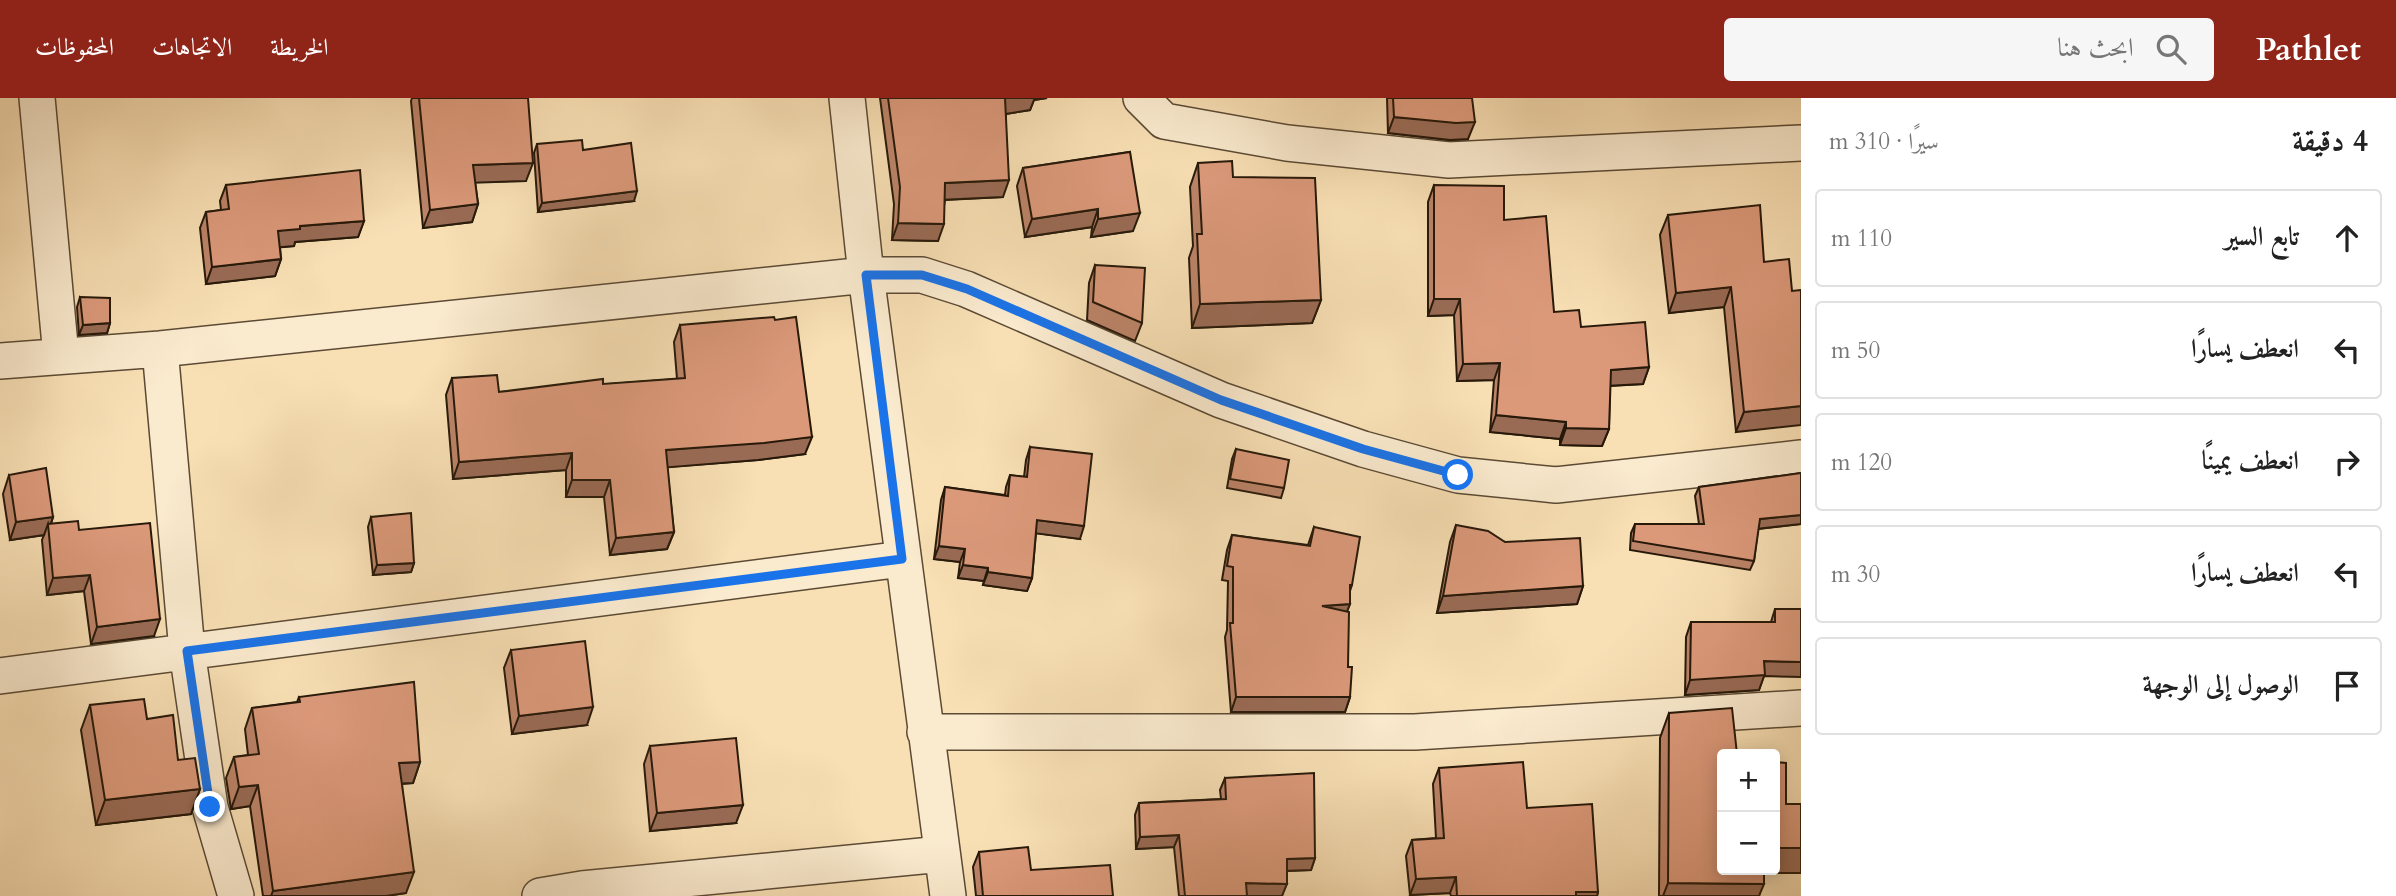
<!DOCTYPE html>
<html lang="ar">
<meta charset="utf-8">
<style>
body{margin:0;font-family:Cardo,Amiri,serif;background:#f6f6f6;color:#222;direction:rtl}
.controls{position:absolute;right:21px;bottom:21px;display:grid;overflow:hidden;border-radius:7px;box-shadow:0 4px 18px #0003}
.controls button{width:63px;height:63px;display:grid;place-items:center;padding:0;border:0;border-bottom:2px solid #e0e0e0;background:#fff;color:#222;font:35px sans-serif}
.stop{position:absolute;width:21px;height:21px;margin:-16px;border:5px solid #1a73e8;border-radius:50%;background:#fff}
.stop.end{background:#1a73e8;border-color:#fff;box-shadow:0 2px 7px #0008}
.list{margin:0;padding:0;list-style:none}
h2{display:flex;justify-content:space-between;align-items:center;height:91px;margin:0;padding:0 28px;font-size:30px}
h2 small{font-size:23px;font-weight:400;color:#767676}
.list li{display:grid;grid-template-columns:46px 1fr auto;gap:21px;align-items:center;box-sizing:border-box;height:98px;margin:0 14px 14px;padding:0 14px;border:2px solid #e0e0e0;border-radius:7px}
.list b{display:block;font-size:26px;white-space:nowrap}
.list em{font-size:23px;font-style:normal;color:#767676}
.icon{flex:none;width:38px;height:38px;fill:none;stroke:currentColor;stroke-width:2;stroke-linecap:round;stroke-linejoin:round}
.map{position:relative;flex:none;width:1801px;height:798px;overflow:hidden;direction:ltr}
header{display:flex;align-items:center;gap:42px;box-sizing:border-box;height:98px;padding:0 35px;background:#8f2418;color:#fff}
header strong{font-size:33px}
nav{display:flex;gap:38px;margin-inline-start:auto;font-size:24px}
.search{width:490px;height:63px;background:#f6f6f6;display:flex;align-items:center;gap:18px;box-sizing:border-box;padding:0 24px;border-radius:7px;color:#767676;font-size:26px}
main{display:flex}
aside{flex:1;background:#fff}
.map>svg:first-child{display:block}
</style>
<header>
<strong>Pathlet</strong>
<div class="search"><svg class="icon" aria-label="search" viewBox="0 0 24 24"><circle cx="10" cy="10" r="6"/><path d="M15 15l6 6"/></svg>ابحث هنا</div>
<nav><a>الخريطة</a><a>الاتجاهات</a><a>المحفوظات</a></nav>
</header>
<main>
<aside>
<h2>4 دقيقة<small>سيرًا · 310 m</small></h2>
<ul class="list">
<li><svg class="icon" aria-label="ahead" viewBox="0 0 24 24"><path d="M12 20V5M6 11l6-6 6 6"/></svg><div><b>تابع السير</b></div><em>110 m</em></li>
<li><svg class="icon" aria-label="left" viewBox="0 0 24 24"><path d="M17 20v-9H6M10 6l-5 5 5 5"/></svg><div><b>انعطف يسارًا</b></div><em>50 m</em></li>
<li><svg class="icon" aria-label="right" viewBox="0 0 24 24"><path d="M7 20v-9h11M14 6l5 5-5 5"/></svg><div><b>انعطف يمينًا</b></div><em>120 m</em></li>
<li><svg class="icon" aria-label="left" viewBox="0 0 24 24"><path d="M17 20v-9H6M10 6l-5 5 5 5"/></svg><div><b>انعطف يسارًا</b></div><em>30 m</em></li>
<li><svg class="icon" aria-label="arrive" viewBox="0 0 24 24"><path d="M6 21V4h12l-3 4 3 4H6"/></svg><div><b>الوصول إلى الوجهة</b></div></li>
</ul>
</aside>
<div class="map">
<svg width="1801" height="798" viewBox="0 0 1801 798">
<rect width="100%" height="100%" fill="#f8dfb4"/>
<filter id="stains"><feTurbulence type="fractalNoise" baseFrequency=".00286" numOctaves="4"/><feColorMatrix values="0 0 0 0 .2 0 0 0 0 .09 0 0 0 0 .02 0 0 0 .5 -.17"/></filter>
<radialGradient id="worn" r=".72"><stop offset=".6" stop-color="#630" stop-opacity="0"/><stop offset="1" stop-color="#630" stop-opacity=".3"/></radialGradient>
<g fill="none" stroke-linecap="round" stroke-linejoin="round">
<g stroke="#5b4a34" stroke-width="38">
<path id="minor" d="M37,0L61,258
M847,0L866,177L948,798
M1141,0L1164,23L1287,45L1449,62L1801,45
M160,251L187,553L210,709L236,798
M0,263L160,251L866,177H922L966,191L1221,302L1363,351L1458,377L1556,387L1801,360
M0,578L902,461
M925,634H1415L1801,610
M540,798L582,791L942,756"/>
</g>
<use href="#minor" stroke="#faeace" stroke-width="35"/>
</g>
<path fill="#bc8469" stroke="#27190a" stroke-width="2" d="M412,0H528L526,83L475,84L478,106L472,124L423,130L411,3Z
M880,0H1047L1034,2L1030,12L1006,16L1003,99L945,102L938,143L892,142L894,106Z
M1387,0H1472L1468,41L1450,42L1388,35Z
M537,46L583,52L634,103L538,114L534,55Z
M1130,54L1133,133L1091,139L1092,129L1025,139L1017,88L1023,70Z
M1198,65L1233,79L1321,202L1312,225L1192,230L1189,160L1193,148L1190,89Z
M226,87L364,123L358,139L295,144L294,148L280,149L281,161L275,178L206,186L200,130L206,114L221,112L220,103Z
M1434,87L1504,122L1554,214L1581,229L1649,269L1643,286L1610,288L1609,331L1602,348L1560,347V341L1490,334L1494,282L1457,283L1454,217L1428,218V104Z
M1668,117L1764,164L1792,193L1736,334L1724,209L1669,215L1660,137Z
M1095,167L1142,225L1135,243L1087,222L1089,185Z
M80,199L110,225L107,235L79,237L77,209Z
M680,227L805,356L758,362L667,369L674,434L667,451L610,457L604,399H566V372L453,381L446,297L452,280L499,294L677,281L674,244Z
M1030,349L1080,441L1036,435L1032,480L1027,493L983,487L984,483L958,480L960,464L934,461L941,402L945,389L1005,397L1006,389L1010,377L1024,379L1026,362Z
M1236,351L1284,390L1281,400L1227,390L1232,361Z
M1801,375V426L1758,431L1754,463L1750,472L1630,452L1631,435L1635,426H1699L1695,398L1699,389Z
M9,377L53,419L51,426L79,432L154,538L91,546L84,493L47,497L42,442L44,437L10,442L3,396Z
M371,419L414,465L411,474L373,477L368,429Z
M1456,427L1505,444L1583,488L1577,506L1437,515L1450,444Z
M1314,429L1352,487L1350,493V506L1347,513L1348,569L1350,599L1345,614H1231L1225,539L1227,532L1228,483L1222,482L1227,452L1232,437L1308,447Z
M1775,511H1801L1764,578L1759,592L1685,597L1686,539L1691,524H1771Z
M511,552L587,627L512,636L504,570Z
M299,599L420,664L413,685L402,686L406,795L386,798H263L250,708L231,711L226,680L234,659L248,657L245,631L252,610L297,604Z
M90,607L147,621L200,691L191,716L96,727L81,632Z
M1669,615L1786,706H1801V775H1764L1759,798H1659L1660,640Z
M650,648L736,725L650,733L644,666Z
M1439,670L1527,710L1598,794L1597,798H1451L1450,795L1410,797L1406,758L1412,742L1436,740L1433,686Z
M1225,680L1315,760L1311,772L1287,773L1282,798H1179L1174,749L1136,751L1135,717L1139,705L1221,701L1220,692Z
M979,754L1031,772L1113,798H976L973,769Z"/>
<path fill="#996b55" stroke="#27190a" stroke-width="2" d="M1005,0H1047L1034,2L1030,12L999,17Z
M1394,19L1475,24L1468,41L1450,42L1388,35Z
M533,65L526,83L467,85L473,67Z
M1009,82L1003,99L939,102L945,85Z
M637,93L634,103L538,114L542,105Z
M478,106L472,124L423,130L430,112Z
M1098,111L1092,129L1025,139L1032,121Z
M1140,115L1133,133L1091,139L1098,121Z
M364,123L358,139L295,144L294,148L272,150L278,133L300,128Z
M898,125L944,126L938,143L892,142Z
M281,161L275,178L206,186L212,169Z
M1731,189L1724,209L1669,215L1676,195Z
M1434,201H1460L1454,217L1428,218Z
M1321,202L1312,225L1192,230L1200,206Z
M110,225L107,235L79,237L83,227Z
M1500,265L1494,282L1457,283L1463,266Z
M1649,269L1643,286L1605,288L1611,272Z
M1801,308V327L1736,334L1744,314Z
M1496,317L1566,324L1560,341L1490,334Z
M1566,330L1609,331L1602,348L1560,347Z
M812,339L805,356L758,362L660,370L666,352Z
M572,355L566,372L453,381L459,364Z
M572,382H610L604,399H566Z
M1801,417V426L1756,431L1760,421Z
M53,419L49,431L48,426L44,437L10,442L16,424Z
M1037,422L1084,428L1080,441L1033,435Z
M674,434L667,451L610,457L616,440Z
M939,448L965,451L960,464L934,461Z
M414,465L411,474L373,477L377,467Z
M963,467L988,470L984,483L958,480Z
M988,474L1032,480L1027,493L983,487Z
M90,477L84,493L47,497L53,480Z
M1583,488L1577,506L1437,515L1443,498Z
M1350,506L1344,521L1322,508Z
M160,521L154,538L91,546L97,529Z
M1764,563L1801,564V579L1764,578L1759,592L1685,597L1690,582Z
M1236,599H1350L1345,614H1231Z
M593,609L587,627L512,636L519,618Z
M420,664L413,685L391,686L399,665Z
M258,687L250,708L231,711L239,689Z
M200,691L191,716L96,727L105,702Z
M743,707L736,725L650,733L657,715Z
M1179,737L1174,749L1136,751L1140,739Z
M1775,750H1801V775H1754L1755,772H1775Z
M1315,760L1311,772L1282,773L1287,761Z
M414,774L406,795L386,798H271L273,793Z
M1456,779L1450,795L1410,797L1416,781Z
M1246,785L1287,786L1282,798H1242Z
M1668,785L1764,786L1759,798H1663Z
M1576,794H1598L1597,798H1575Z"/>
<path fill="#db997a" stroke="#27190a" stroke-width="2" d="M419,0H528L533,65L473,67L478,106L430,112Z
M888,0H1005L1009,82L945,85L944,126L898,125L900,89Z
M1393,0H1472L1475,24L1456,25L1394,19Z
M582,42L583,52L631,45L637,93L542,105L537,46Z
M1130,54L1140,115L1098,121V111L1032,121L1023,70Z
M1232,63L1233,79L1315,80L1321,202L1200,206L1197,136H1202L1198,65Z
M360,72L364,123L300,128V131L278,133L281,161L212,169L206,114L229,111L226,87Z
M1434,87L1504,88V122L1546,118L1554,214L1579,212L1581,229L1645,224L1649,269L1611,272L1609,331L1566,330V324L1496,317L1500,265L1463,266L1460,201H1434Z
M1760,107L1764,164L1789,161L1792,193L1801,192V308L1744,314L1731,189L1676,195L1668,117Z
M1095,167L1145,170L1142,225L1093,204Z
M80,199L110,200V225L83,227Z
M774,219L775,222L796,219L812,339L764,345L666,352L674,434L616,440L610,382H572V355L459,364L452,280L497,277L499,294L603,281V286L685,280L680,227Z
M1030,349L1092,356L1084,428L1037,422L1032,480L988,474V470L963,467L965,451L939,448L945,389L1008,398L1010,377L1027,379Z
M1236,351L1289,362L1284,390L1230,381Z
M46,370L53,419L16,424L9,377Z
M1801,375V417L1760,421L1754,463L1633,443L1635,426H1704L1699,389Z
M411,415L414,465L377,467L371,419Z
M78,423L79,432L150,425L160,521L97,529L90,477L53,480L48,426Z
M1456,427L1488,433L1505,444L1580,440L1583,488L1443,498Z
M1314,429L1360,439L1352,487H1350V506L1322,508L1349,514L1348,569H1352L1350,599H1236L1230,525H1233V469L1227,468L1232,437L1310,448Z
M1775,511H1801V564L1764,563L1765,577L1690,582L1691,524H1775Z
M585,543L593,609L519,618L511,552Z
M414,584L420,664L399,665L414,774L273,793L258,687L239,689L234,659L259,656L252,610L300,604L299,599Z
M144,601L147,621L173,617L178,662L195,660L200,691L105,702L90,607Z
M1732,610L1737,656H1722V772H1764V786L1668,785L1669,615Z
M736,640L743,707L657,715L650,648Z
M1523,664L1527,710L1592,706L1598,794H1576V798H1457L1456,779L1416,781L1412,742L1444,740L1439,670Z
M1775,664L1786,665V706H1801V750H1775Z
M1314,675L1315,760L1287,761V786L1246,785L1247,798H1185L1179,737L1140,739L1139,705L1226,701L1225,680Z
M1028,749L1031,772L1110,767L1113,798H983L979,754Z"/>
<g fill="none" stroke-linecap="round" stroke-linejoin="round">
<path stroke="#1a73e8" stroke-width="9" d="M210,709L187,553L902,461L866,177H922L967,191L1221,302L1363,351L1458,377"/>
</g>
<rect width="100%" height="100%" filter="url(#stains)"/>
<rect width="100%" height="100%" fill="url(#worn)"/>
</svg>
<div class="controls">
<button>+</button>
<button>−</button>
</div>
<div class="stop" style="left:1458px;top:377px"></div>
<div class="stop end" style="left:210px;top:709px"></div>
</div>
</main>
